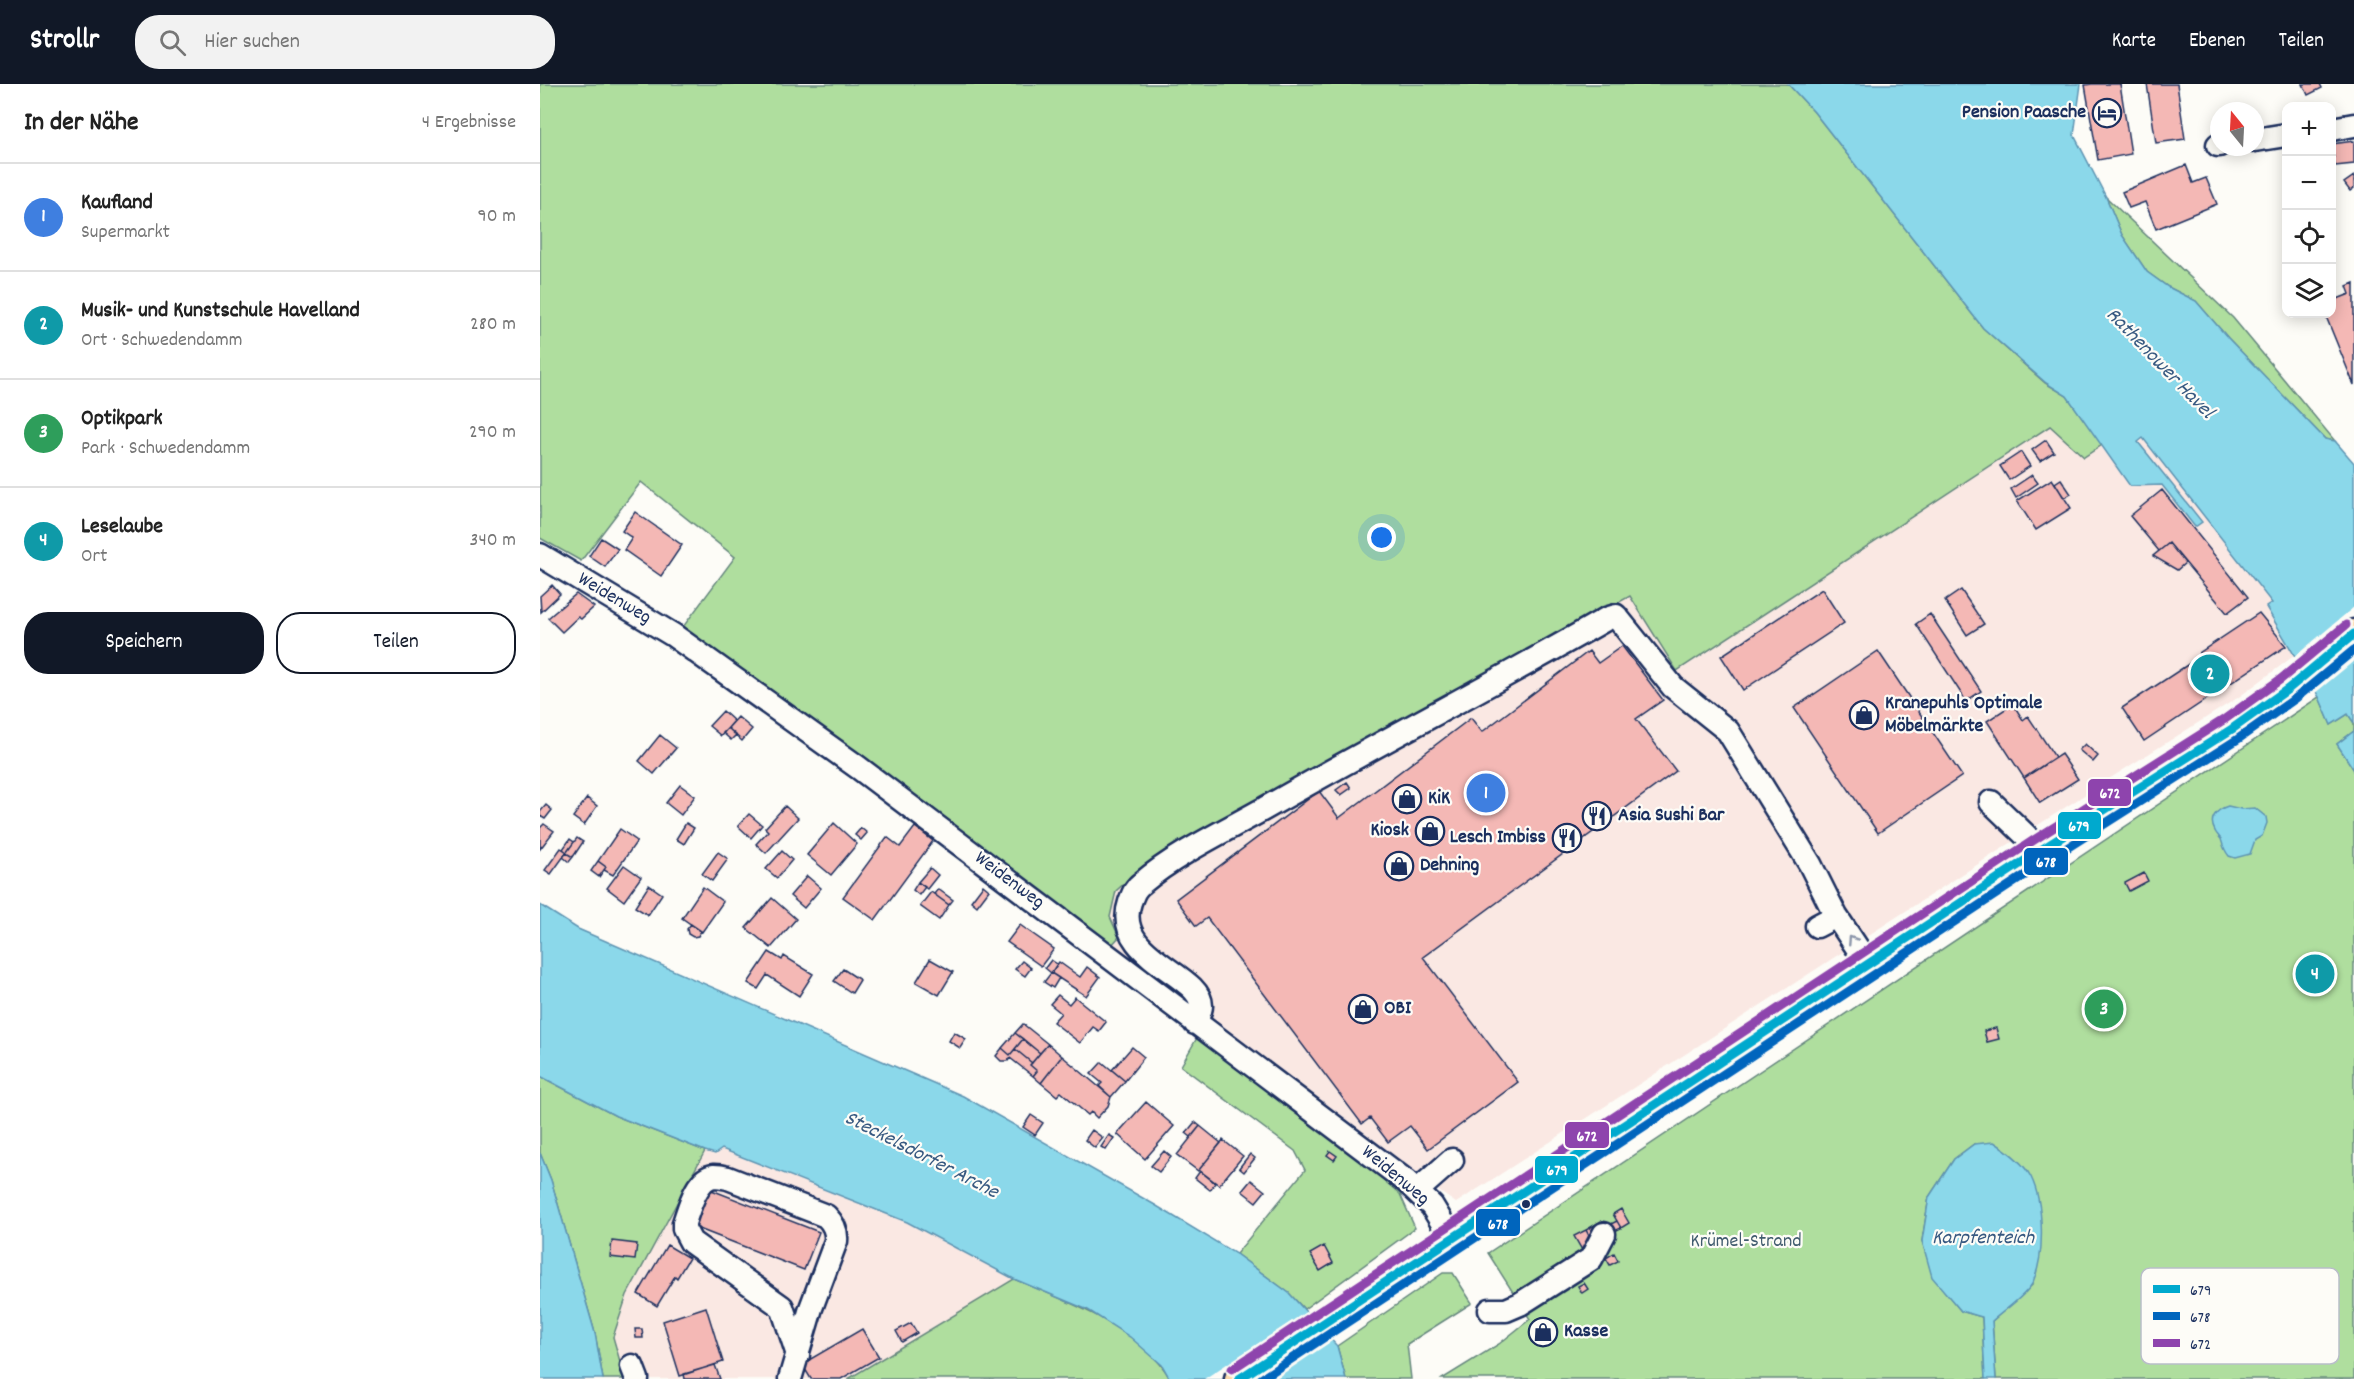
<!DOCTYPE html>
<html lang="de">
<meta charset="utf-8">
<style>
body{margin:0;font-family:Dekko,sans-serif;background:#f2f2f2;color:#222}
.controls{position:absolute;right:18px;top:18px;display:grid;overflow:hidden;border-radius:12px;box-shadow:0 3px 15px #0003}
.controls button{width:54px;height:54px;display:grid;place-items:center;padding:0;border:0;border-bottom:2px solid #e0e0e0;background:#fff;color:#222;font:30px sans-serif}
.compass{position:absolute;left:1670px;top:18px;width:54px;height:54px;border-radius:50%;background:#fff;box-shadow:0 3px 15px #0003;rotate:342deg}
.you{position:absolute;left:842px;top:454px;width:21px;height:21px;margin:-15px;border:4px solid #fff;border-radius:50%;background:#1a73e8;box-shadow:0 0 0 9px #1a73e833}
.badge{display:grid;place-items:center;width:39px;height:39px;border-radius:50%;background:#111827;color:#fff;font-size:20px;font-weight:700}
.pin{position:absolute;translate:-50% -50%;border:3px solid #fff;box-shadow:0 2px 6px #0006}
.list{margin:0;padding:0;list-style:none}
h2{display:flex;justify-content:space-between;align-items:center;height:78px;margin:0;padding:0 24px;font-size:26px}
h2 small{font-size:20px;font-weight:400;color:#767676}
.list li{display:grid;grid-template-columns:39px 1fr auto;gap:18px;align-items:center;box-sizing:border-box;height:108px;padding:0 24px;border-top:2px solid #e0e0e0}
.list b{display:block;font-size:22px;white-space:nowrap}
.list p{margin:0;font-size:20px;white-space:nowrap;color:#767676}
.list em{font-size:20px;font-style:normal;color:#767676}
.actions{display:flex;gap:12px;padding:18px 24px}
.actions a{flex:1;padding:14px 0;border:2px solid #111827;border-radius:24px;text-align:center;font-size:21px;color:#111827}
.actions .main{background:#111827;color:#fff}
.icon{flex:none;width:33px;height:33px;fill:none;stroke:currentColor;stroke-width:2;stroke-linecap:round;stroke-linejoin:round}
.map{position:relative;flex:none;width:1814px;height:1295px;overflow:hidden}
header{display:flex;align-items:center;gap:36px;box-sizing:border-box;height:84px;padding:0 30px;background:#111827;color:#fff}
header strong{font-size:28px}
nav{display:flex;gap:33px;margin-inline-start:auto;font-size:21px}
.search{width:420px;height:54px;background:#f2f2f2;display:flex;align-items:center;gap:15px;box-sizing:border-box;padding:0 21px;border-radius:24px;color:#767676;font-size:22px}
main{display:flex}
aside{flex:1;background:#fff}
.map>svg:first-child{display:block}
</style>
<header>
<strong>Strollr</strong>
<div class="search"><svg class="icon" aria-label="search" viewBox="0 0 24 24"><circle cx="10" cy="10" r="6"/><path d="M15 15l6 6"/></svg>Hier suchen</div>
<nav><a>Karte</a><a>Ebenen</a><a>Teilen</a></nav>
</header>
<main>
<aside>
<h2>In der Nähe<small>4 Ergebnisse</small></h2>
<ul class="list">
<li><span class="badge" style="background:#3f7fe0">1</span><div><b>Kaufland</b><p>Supermarkt</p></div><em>90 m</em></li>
<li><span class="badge" style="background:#0f9aa8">2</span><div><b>Musik- und Kunstschule Havelland</b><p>Ort · Schwedendamm</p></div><em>280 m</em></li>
<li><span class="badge" style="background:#2e9e5b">3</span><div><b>Optikpark</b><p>Park · Schwedendamm</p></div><em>290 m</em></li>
<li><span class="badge" style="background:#0f9aa8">4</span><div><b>Leselaube</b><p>Ort</p></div><em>340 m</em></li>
</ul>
<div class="actions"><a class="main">Speichern</a><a>Teilen</a></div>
</aside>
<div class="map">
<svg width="1814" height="1295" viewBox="0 0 1814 1295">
<rect width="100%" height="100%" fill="#fdfcf7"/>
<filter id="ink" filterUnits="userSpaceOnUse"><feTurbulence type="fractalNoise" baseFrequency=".0167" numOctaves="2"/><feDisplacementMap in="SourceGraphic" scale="12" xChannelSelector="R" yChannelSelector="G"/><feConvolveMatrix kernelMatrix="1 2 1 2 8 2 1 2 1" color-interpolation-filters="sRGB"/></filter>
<g filter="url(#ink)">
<path fill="#fae8e3" d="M1510,342L1544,373L1562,361L1590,401H1622L1655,443L1661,438L1598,357L1603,354L1720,502L1732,520L1726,524L1755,571L1699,613L1583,686L916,1119L844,1069L570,863V833L576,807L601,784L1090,512L1138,587Z
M181,1065L367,1138L474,1195L308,1295H85L73,1253L87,1211L165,1067L175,1070Z"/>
<path fill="#afde9e" stroke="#65867e" stroke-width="1.5" d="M0,0H1248L1274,28L1443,244L1505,299L1527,312L1562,361L1544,373L1510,342L1137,587L1090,512L601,784L576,807L570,833L579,853L570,863L140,547L195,473L101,398L41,477L0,454Z
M1566,113L1693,234L1795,357L1785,355L1688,254L1656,217L1628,203L1607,188L1582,151Z
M1779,613L1791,641L1808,630L1814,639V647L1797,660L1814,686V1295H1456L1452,1237L1492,1201L1434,1060L1414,1075L1389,1113L1382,1157L1393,1193L1421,1227L1442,1233L1445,1295H902L959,1260L990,1235L948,1169Z
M658,952L833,1087L860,1110L875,1144L764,1225L749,1209L696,1170L765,1086L755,1067L641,982Z
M0,992L76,1032L165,1067L87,1211L73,1253L85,1295H63L55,1249L11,1096L0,1069Z
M903,1189H913L932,1219L867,1260L871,1295H806L797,1262Z
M474,1195C524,1216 603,1244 630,1295H308Z"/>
<path fill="#8bd8ea" stroke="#5e94b2" stroke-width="1.5" d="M1248,0H1541L1534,51L1566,113L1582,151L1607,188L1628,203L1656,217L1688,254L1785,355L1795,357L1814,379V639L1808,630L1791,641L1779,613L1726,523L1732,519L1603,354L1598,358L1662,438L1655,443L1622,401L1590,402L1527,312L1506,299L1443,244L1274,28Z
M1814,647V686L1797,660Z
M1688,722L1701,725L1715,724L1726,733L1727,739L1722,752L1715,756L1710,770L1695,774L1689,772C1684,766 1683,762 1681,755C1680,754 1675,748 1675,747C1668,735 1676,726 1688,722Z
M0,821L38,845L423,1012L615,1121L696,1170L749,1209L797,1262L806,1295H630L622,1281L590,1253L548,1226L474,1195L367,1138L182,1065L175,1070L165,1067L76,1032L0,992Z
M1454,1058C1468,1067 1483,1078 1491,1093C1504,1120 1505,1171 1493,1198C1488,1210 1462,1228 1452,1237L1456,1295H1445L1442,1233L1421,1227L1392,1193L1382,1157L1389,1113L1414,1075L1434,1060Z
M0,1069L11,1096L55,1249L63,1295H0Z"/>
<path fill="#fdfcf7" d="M1814,523V577L1774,610L1753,574Z
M769,1226L795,1255L735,1295H664Z"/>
<path fill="#f4b8b5" stroke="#1b2f5e" stroke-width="1.5" d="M1552,0H1580L1591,70L1558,76L1545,1Z
M1607,0H1637L1645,55L1616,59Z
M1763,0H1780L1782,4L1768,11Z
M1814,57V80L1795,82L1792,60Z
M1646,81L1653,99L1666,94L1677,120L1616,145L1605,118L1589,124L1582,108Z
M1814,92V104L1810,107L1804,99Z
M1814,199V301L1785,230H1792V217L1810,210L1807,202Z
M1506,356L1514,368L1500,377L1492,366Z
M1481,368L1490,382L1469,396L1460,382Z
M1492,391L1498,399L1476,414L1471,405Z
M1512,395L1531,424L1496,446L1477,417Z
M1521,395L1531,410L1524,414L1515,399Z
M1622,406L1708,513L1687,529L1629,459L1619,467L1590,432Z
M95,428L142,461L121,492L84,466L92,454L82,447Z
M61,454L78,465L65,483L49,472Z
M1629,459L1645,479L1637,486L1613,472Z
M12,501L20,510L1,528L0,512Z
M1282,505L1304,539L1203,606L1181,572Z
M1421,506L1444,540L1427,551L1405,517Z
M36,510L54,523L41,535L38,533L22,548L8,534Z
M1719,529L1746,562L1604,657L1582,624L1661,572L1659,569Z
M1390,530L1441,607L1426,617L1376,540Z
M1082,562L1123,616L1096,635L1136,687L883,873L978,998L888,1065L870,1042L848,1058L830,1034L822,1040L667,834L656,842L636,815L779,707L799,734L931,634L942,648L1049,567L1058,579Z
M1338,567L1422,692L1338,749L1254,624Z
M1473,620L1483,636L1488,632L1515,673L1484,694L1447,637Z
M183,627L194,637L181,652L169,642Z
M198,633L212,645L202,657L188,644Z
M188,644L196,651L191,656L183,649Z
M120,651L136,664L114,690L99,677Z
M1545,660L1558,672L1553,678L1539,666Z
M1521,670L1538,695L1500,719L1484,694Z
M807,698L811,704L801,711L796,706Z
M140,701L155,712L141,731L126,719Z
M47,714L57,722L44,741L33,733Z
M6,721L12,726L5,735L0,732V728Z
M245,722L258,734L226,769L216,760L228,747L225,744Z
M209,730L222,741L211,754L198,742Z
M146,739L154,744L144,760L136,755Z
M294,739L317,760L291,791L267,771Z
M4,740L14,747L0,765V744Z
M375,743L393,757L335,836L303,813L347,753L360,763Z
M321,744L327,749L321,756L315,751Z
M80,745L97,757L73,791L64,786L66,783L58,777Z
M37,754L43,758L33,773L26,769Z
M30,755L34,758L27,768L23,765Z
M21,764L27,768L11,790L5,786Z
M242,767L252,776L237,794L226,785Z
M178,768L188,775L172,797L162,790Z
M26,769L33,773L29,778L23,773Z
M58,777L66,783L59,793L51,787Z
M84,781L101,793L84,817L67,804Z
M390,784L398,791L387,805L378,798Z
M1604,789L1608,797L1589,807L1585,799Z
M267,792L281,804L264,824L250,812Z
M378,798L385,803L379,811L373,806Z
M109,801L122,810L108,831L95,823Z
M443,801L449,806L437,822L431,817Z
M163,803L183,818L162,848L142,834Z
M398,805L413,816L409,821L394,810Z
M391,808L409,821L399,836L380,822Z
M232,814L256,835L231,864L206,844Z
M151,840L161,847L158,852L153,853L148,850L147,845Z
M480,841L514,865L501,882L467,858Z
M229,868L242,876L244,872L273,890L259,912L227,891L218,905L208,899Z
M390,875L413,888L399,911L376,898Z
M511,876L517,880L511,889L505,884Z
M482,877L491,884L485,892L475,885Z
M519,878L540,893L547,883L560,893L546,912L511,889Z
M1773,883L1780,886L1777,896L1770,894Z
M303,885L320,896L312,909L294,897Z
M511,889L519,894L513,904L504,898Z
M518,911L529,920L535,913L566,938L559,947L553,943L540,959L513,938L521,929L510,920Z
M483,940L508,960L500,969L475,949Z
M1456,944L1459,955L1447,958L1444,947Z
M414,948L426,955L420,964L409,957Z
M475,949L483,955L470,971L462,964Z
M483,955L500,969L492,979L475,965Z
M508,960L522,972L501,999L493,992L497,987L490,981Z
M592,963L604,973L585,997L572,986Z
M462,964L470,971L475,965L492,979L490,981L497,987L493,992L470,974L468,977H461L456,972Z
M522,972L571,1013L568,1022L557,1034L551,1028L548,1031L521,1008L517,1012L501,999Z
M562,978L585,997L571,1013L559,1002L562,999L551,990Z
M606,1018L634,1042L605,1075L577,1050Z
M491,1031L503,1039L495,1051L483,1043Z
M655,1038L660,1042L651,1053L646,1049Z
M660,1042L681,1059L658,1087L637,1071Z
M552,1046L563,1054L555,1064L545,1056Z
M569,1051L574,1054L566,1066L561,1063Z
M683,1056L703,1072L679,1101L659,1086Z
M624,1067L631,1073L619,1088L611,1082Z
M790,1067L797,1072L794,1076L787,1071Z
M710,1070L715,1074L704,1088L699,1084Z
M660,1087L675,1099L670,1106L655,1094Z
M711,1096L725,1107L716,1118L702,1107Z
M169,1105L279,1148L264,1186L154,1143Z
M1081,1125L1089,1139L1081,1144L1073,1130Z
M1061,1137L1065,1145L1050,1153L1046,1146Z
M1077,1137L1081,1144L1073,1148L1069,1141Z
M1046,1146L1053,1160L1042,1166L1034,1152Z
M72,1157L97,1160L95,1176L70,1173Z
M127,1161L149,1174L137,1194L135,1192L117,1222L98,1210Z
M784,1162L793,1179L780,1187L770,1170Z
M1074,1169L1078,1177L1070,1181L1066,1174Z
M1044,1199L1048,1205L1042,1209L1038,1202Z
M166,1223L183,1278L140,1292L123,1237Z
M371,1239L377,1249L362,1258L356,1247Z
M1004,1242L1008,1251L1003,1254L998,1245Z
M95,1245H102L103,1254H96Z
M322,1245L339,1273L301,1295H271L262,1280Z
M175,1281L180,1295H145L144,1290Z"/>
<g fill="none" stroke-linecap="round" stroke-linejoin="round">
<g stroke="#1b2f5e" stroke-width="27">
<path id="minor" d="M1792,45L1814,41
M1715,56L1746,51
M1678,61H1679
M0,471L133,551L319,684L866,1097L892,1122L912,1155
M1451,718L1501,766
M1277,842L1296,832
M655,939C657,934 661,927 661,922C662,890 571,873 590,818C593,810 595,804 602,799C637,769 689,745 729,722C841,658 955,599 1066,535L1076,532L1133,603L1188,647L1270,780L1296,832L1328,880
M878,1106L912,1076
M950,1226H966L980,1220L1051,1175L1064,1150
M92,1282L97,1295
M250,1295L271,1224L296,1157C297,1146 293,1139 286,1132L188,1094C184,1093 178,1092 174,1092C156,1094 149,1125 144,1139V1145L151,1158L242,1223L258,1271"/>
</g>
<g stroke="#1b2f5e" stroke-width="33">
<path id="major" d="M699,1295L1501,766L1692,645L1748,605L1814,550"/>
</g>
<use href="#minor" stroke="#fdfcf7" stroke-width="22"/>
<use href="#major" stroke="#fedbac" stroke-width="28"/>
<g stroke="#fdfcf7" stroke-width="14">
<path id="bus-1" d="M699,1295L1501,766L1692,645L1748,605L1814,550"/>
</g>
<g stroke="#fdfcf7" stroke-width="14">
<path id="bus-2" d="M721,1295L1508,776L1698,655L1756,614L1814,566"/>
</g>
<g stroke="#fdfcf7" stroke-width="14">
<path id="bus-3" d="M692,1285L1494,756L1685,635L1741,595L1806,541"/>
</g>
<use href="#bus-1" stroke="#00a9ce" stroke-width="9"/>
<use href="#bus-2" stroke="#0065bd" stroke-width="9"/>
<use href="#bus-3" stroke="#8e44ad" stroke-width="9"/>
</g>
<defs><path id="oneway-chevron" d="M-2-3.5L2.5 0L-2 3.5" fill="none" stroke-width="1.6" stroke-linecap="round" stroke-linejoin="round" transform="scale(1.5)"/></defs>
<use stroke="#8c96aa" href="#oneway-chevron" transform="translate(1312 856) rotate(-123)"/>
</g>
<defs>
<g id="hotel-ring" transform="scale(1.5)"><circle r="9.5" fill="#fdfcf7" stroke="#1b2f5e" stroke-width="1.5"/><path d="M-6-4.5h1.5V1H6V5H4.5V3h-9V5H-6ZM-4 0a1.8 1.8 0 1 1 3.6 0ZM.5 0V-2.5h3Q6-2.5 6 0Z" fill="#1b2f5e"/></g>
<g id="shop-ring" transform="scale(1.5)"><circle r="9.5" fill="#fdfcf7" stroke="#1b2f5e" stroke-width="1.5"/><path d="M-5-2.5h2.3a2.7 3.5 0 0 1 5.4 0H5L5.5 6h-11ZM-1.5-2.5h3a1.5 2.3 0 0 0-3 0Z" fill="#1b2f5e"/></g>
<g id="restaurant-ring" transform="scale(1.5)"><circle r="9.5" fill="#fdfcf7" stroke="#1b2f5e" stroke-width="1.5"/><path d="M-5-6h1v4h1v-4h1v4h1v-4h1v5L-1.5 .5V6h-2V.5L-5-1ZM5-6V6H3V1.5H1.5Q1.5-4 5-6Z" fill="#1b2f5e"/></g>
</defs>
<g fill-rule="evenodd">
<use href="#hotel-ring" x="1567" y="29"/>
<use href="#shop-ring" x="1324" y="631"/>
<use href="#shop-ring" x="867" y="715"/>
<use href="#restaurant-ring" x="1057" y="732"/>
<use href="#shop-ring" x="890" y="747"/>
<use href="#restaurant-ring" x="1027" y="754"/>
<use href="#shop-ring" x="859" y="782"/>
<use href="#shop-ring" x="823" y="925"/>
<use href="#shop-ring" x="1003" y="1248"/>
</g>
<circle fill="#1b2f5e" stroke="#fdfcf7" stroke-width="2" cx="986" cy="1120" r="5"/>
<g text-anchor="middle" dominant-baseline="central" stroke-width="4.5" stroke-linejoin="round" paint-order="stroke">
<g font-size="20" font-weight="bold" fill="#1b2f5e" stroke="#fdfcf7" text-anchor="start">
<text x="1546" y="29" text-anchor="end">Pension Paasche</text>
<text x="1345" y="620">Kranepuhls Optimale<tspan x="1345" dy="23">Möbelmärkte</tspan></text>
<text x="888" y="715">KiK</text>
<text x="1078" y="732">Asia Sushi Bar</text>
<text x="869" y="747" text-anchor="end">Kiosk</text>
<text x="1006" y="754" text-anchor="end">Lesch Imbiss</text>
<text x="880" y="782">Dehning</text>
<text x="844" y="925">OBI</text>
<text x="1024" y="1248">Kasse</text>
</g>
<g font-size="20" fill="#1b2f5e" stroke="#fdfcf7">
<text transform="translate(74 515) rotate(31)">Weidenweg</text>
<text transform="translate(469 797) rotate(37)">Weidenweg</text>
<text transform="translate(855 1092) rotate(40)">Weidenweg</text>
</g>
<g font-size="20" fill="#405b6e" stroke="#fdfcf7">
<text x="1206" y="1158">Krümel-Strand</text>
</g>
<g font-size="21" font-style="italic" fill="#375981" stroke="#fdfcf7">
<text transform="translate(1619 280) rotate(46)">Rathenower Havel</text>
<text transform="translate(381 1072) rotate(27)">Steckelsdorfer Arche</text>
<text x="1443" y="1155">Karpfenteich</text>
</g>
</g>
<rect x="1601" y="1184" width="198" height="96" rx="9" fill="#fdfcf7" stroke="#b9bec9" stroke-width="1.5"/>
<rect x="1613" y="1201" width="27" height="8" fill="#00a9ce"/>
<rect x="1613" y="1228" width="27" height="8" fill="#0065bd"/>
<rect x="1613" y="1255" width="27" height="8" fill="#8e44ad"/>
<g font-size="16" fill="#1b2f5e">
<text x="1650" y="1211">679</text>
<text x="1650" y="1238">678</text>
<text x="1650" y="1265">672</text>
</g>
<g stroke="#fdfcf7" stroke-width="2">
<rect x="1547" y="694" width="45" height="29" rx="6" fill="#8e44ad"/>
<rect x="1517" y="727" width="45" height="29" rx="6" fill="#00a9ce"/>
<rect x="1483" y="763" width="46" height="29" rx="6" fill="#0065bd"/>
<rect x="1024" y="1037" width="46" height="28" rx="6" fill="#8e44ad"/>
<rect x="994" y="1071" width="45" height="29" rx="6" fill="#00a9ce"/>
<rect x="935" y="1124" width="46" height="29" rx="6" fill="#0065bd"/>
</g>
<g font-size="16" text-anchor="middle" font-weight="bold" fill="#fff">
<text x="1570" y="714">672</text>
<text x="1539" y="747">679</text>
<text x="1506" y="783">678</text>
<text x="1047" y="1057">672</text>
<text x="1017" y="1091">679</text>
<text x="958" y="1145">678</text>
</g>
</svg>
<div class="controls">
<button>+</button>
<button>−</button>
<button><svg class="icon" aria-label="locate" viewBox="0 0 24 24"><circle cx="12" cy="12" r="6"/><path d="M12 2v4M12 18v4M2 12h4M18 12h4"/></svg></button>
<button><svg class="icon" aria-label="layers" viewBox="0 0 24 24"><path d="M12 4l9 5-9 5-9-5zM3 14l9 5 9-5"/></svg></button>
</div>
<svg class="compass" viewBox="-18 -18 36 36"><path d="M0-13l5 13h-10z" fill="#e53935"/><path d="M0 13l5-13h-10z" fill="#767676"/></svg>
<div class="you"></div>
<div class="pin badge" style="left:946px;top:709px;background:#3f7fe0">1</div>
<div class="pin badge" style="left:1670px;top:590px;background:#0f9aa8">2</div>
<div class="pin badge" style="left:1564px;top:925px;background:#2e9e5b">3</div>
<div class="pin badge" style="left:1775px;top:890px;background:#0f9aa8">4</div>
</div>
</main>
